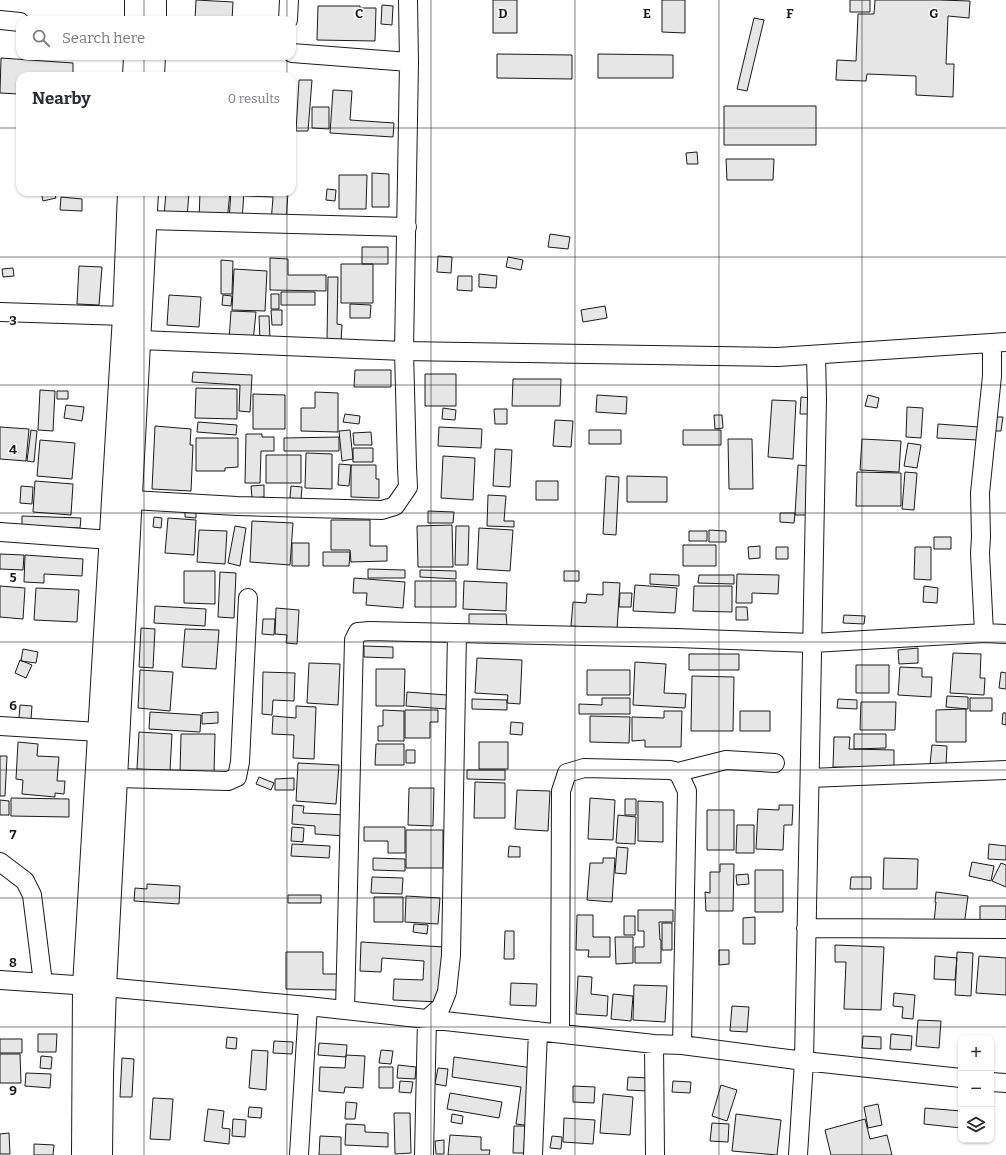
<!DOCTYPE html>
<meta charset="utf-8">
<style>
body{margin:0;font-family:Bitter,serif;background:#f7f7f7;color:#2b2b33}
.controls{position:absolute;right:12px;bottom:12px;display:grid;overflow:hidden;border-radius:8px;box-shadow:0 1px 3px #0004}
.controls button{width:36px;height:36px;display:grid;place-items:center;padding:0;border:0;border-bottom:1px solid #e1e1e2;background:#fff;color:#2b2b33;font:20px sans-serif}
.list{margin:0;padding:0;list-style:none}
h2{display:flex;justify-content:space-between;align-items:center;height:52px;margin:0;padding:0 16px;font-size:17px}
h2 small{font-size:13px;font-weight:400;color:#7c7c81}
.icon{flex:none;width:22px;height:22px;fill:none;stroke:currentColor;stroke-width:2;stroke-linecap:round;stroke-linejoin:round}
.map{position:relative;flex:none;width:1006px;height:1155px;overflow:hidden}
.search{position:absolute;background:#fff;box-shadow:0 1px 3px #0004;left:16px;top:16px;width:280px;height:44px;display:flex;align-items:center;gap:10px;box-sizing:border-box;padding:0 14px;border-radius:12px;color:#7c7c81;font-size:15px}
.panel{position:absolute;background:#fff;box-shadow:0 1px 3px #0004;left:16px;top:72px;width:280px;height:124px;border-radius:12px}
.map>svg:first-child{display:block}
</style>
<div class="map">
<svg width="1006" height="1155" viewBox="0 0 1006 1155">
<rect width="100%" height="100%" fill="#fff"/>
<path fill="#e6e6e6" stroke="#1a1a1a" d="M196,0L233,2L232,20H195Z
M493,0H517V33H493Z
M662,0H685V33L662,32Z
M850,0H870V12H850Z
M875,0H939L970,1L969,18L948,16L946,64H954L953,97L916,95V76L867,74L866,81L836,80L837,60L856,61L858,14H874Z
M382,5L393,6L392,25L381,24Z
M318,6H360V8H376L375,41L317,40Z
M754,18L764,20L747,91L737,89Z
M497,54L572,55V79L497,78Z
M598,54L673,55V78H598Z
M1,58L73,63V75L60,74V76H20V106H18L19,94L0,93Z
M299,80H312L308,131H296Z
M333,90L352,91L350,120L394,123L393,137L330,133Z
M724,106H816V145H724Z
M312,107H329V129L312,128Z
M697,152L698,164H687L686,153Z
M726,159H774L773,180H727Z
M372,173L389,174V207H372Z
M339,175H367L366,209H339Z
M327,189L336,190L335,201L326,200Z
M41,192H54L56,198L43,201Z
M58,192H89V194Z
M166,192H189L187,218L164,216Z
M200,192H230L227,221L199,220Z
M231,192H244L242,221L229,220Z
M245,192H288L286,224L271,223L273,197L245,196Z
M61,197L82,199V211L60,210Z
M550,234L570,237L568,249L548,247Z
M362,247H388V264H362Z
M438,256L452,257L451,273L437,272Z
M508,257L523,260L521,270L506,267Z
M270,258L288,259V275H326V291L270,290Z
M221,260L233,261L232,294H221Z
M341,264H373V303H341Z
M79,266L102,267L99,305L77,304Z
M13,268L14,276L3,277L2,269Z
M234,269L267,271L265,311L232,310Z
M479,274L497,276L496,288L479,287Z
M458,276H472V291L457,290Z
M328,277H338L337,324L342,325L341,341H327Z
M281,292H315V305H281Z
M271,294H279V309H271Z
M169,295L201,297L199,327L167,325Z
M223,295L232,296L231,306L222,305Z
M350,304L371,305L370,318H350Z
M605,306L607,318L583,322L581,310Z
M271,310H282V325H272Z
M231,311L256,312L253,342L229,340Z
M259,316H269L270,340L260,341Z
M355,370H391V387H354Z
M193,372L252,375L250,412L239,411L240,385L192,382Z
M425,374H456V406H425Z
M513,379H561L560,406H512Z
M196,388L237,389V419L195,418Z
M40,390L55,391L53,431L38,430Z
M57,391H68V399H57Z
M315,392L338,393V432L301,431V408H315Z
M253,394L285,395V429H253Z
M597,395L627,397L626,414L596,412Z
M868,395L879,398L877,408L865,406Z
M801,397L813,398L812,414H800Z
M772,400L796,401L793,459L768,457Z
M66,405L84,407L82,421L64,418Z
M907,407L923,408L921,438L906,437Z
M443,408L456,410L455,420L442,419Z
M494,409H507V424H495Z
M345,414L360,416L359,424L343,422Z
M714,415H722L723,428L715,429Z
M994,417H1003L1001,431H992Z
M555,420L573,421L571,447L553,446Z
M198,422L237,425L236,435L197,432Z
M938,424L979,427L978,440L937,438Z
M155,426L191,429L190,445H193L191,491L152,489Z
M0,427L29,429L26,461L0,459Z
M439,427L482,429L481,448L438,446Z
M31,430L37,431L34,462L27,461Z
M350,430L353,459L342,461L339,431Z
M589,430H621V444H589Z
M683,430H721V445H683Z
M371,432L372,445H354L353,433Z
M246,434H262V437H274V451H261L260,483H245Z
M339,437V451H284V438Z
M196,438H238V467L225,468V471H196Z
M728,439H752L753,489H729Z
M862,439L901,441L899,472L860,470Z
M40,440L75,443L72,479L37,476Z
M908,443L921,445L917,468L904,466Z
M353,448H373V462H353Z
M495,449L512,450L510,487L493,486Z
M306,453L332,454V489L305,488Z
M266,455H301V483H266Z
M443,456L475,458L473,500L441,498Z
M339,464L351,465L349,486L338,485Z
M351,465H376V479H379V498L351,497Z
M798,465L809,466L806,515H795Z
M857,472L901,473V506H856Z
M905,472L917,473L914,510L902,509Z
M606,476L619,477L616,535L603,534Z
M627,476L667,477V502H627Z
M35,481L73,484L71,515L33,512Z
M536,481H558V500H536Z
M264,485V497L252,498L251,486Z
M21,486L33,487L32,504L20,503Z
M291,486L302,487L301,499L290,498Z
M488,495L506,496L504,521H514V527L487,526Z
M185,510H196V518L185,517Z
M428,511L454,512L453,523H428Z
M780,513H795L794,523L780,522Z
M22,516L81,518L80,528L22,526Z
M154,517L162,518L161,528L153,527Z
M168,518L196,520L194,555L165,553Z
M331,520H370V546H387V561L351,562L350,550H331Z
M252,521L293,523L290,565L250,562Z
M452,525L453,567H418L417,526Z
M235,526L246,528L240,566L228,563Z
M456,526H469L468,565H455Z
M479,528L513,530L510,571L477,569Z
M199,530L227,531L225,564L197,562Z
M709,530L726,531V542H709Z
M689,531H707V541H689Z
M934,537H951V549H934Z
M292,543H309V566H292Z
M683,545H716V566H683Z
M760,546V558L749,559L748,547Z
M776,547H788V559H776Z
M915,547H931V580L914,579Z
M323,552H350L349,566H323Z
M0,554L24,555L23,570L0,569Z
M25,555L83,559L82,576L44,574V583L24,582Z
M368,569L405,570V578H368Z
M420,570L456,571V579L420,577Z
M184,571H215V604L184,603Z
M564,571H579V581H564Z
M220,572L236,573L234,618L218,617Z
M650,574L679,575V586L650,584Z
M737,574L779,575L778,594L752,593V603H736Z
M699,575H734V584L698,583Z
M354,578L405,582L403,608L366,605L367,593H353Z
M415,581H456V607H415Z
M464,581L507,583L506,611L463,609Z
M603,582L620,583L617,629L571,626L573,602L586,603L587,594L603,595Z
M635,585L677,588L675,613L633,611Z
M0,586L25,588L23,619L0,617Z
M694,586H732V612L693,611Z
M924,586L938,588L937,603L923,602Z
M36,588L79,590L77,622L34,620Z
M620,593H632L631,607H619Z
M155,606L206,609L205,626L154,623Z
M736,607H747L748,620H736Z
M276,608L299,610L297,644L286,643L287,635L275,634Z
M469,614H506L507,626H469Z
M844,615L865,616L864,624L843,623Z
M263,619H275L274,635L262,634Z
M141,628L155,629L153,668L139,667Z
M185,629L219,630L216,669L182,667Z
M364,646L393,647V658L364,657Z
M918,648V663L899,664L898,650Z
M23,649L38,652L36,663L21,661Z
M953,653L981,654L980,678H985L984,695L950,693Z
M689,654H739V670H689Z
M477,658L522,660L520,704L507,703L508,695L475,693Z
M20,660L32,665L26,678L15,673Z
M635,662L666,664L664,693L686,694L685,708L633,705Z
M309,663L340,664L338,705L307,703Z
M856,665H889V693H856Z
M900,667L922,668V677H932L931,697L898,695Z
M376,669H405L404,706H376Z
M140,670L173,672L170,711L138,708Z
M587,670H630V695H587Z
M263,672L295,673L294,701L273,700L272,715L262,714Z
M1001,672L1006,673V689L999,688Z
M692,676L734,677L733,731H691Z
M407,692L447,695L446,709L406,706Z
M947,696L968,697V709L946,707Z
M602,698H630V714H579V704L602,705Z
M970,698H992V711H970Z
M472,699L507,700V710L472,709Z
M838,699L857,700V709L837,708Z
M861,702H896L895,730H860Z
M20,705L32,706L31,719L19,718Z
M296,706L316,707L314,759L293,758L294,735L272,734L273,716L296,718Z
M966,709V742H936V710Z
M383,710L404,711V741H378V726H383Z
M405,710H438V722H430V738H405Z
M664,711H682L681,747H645V740L632,741V717L664,718Z
M740,711H770V731H740Z
M150,712L201,715L200,732L149,729Z
M218,712V723L202,724V713Z
M1003,713H1006V725L1002,724Z
M590,716L630,717L629,743L590,742Z
M511,722L523,723L522,735L510,734Z
M139,732L172,734L170,771L137,769Z
M181,734H215L214,774L180,773Z
M854,734H886V748L854,749Z
M834,737H850L849,749L894,750V768L833,767Z
M18,742L38,744L37,756L59,757L57,781H65L64,794L55,793V797L22,794L23,780L16,779Z
M479,742H508V769H479Z
M376,744H404V765H375Z
M932,745L947,746L946,765L930,764Z
M406,750H415V763H406Z
M0,756H7L5,796H0Z
M298,763L339,765L336,804L296,801Z
M467,770H505V780L467,779Z
M259,777L274,783L271,790L256,784Z
M294,778V790H275V779Z
M475,782L505,783V818H474Z
M409,788H434L433,826L408,825Z
M517,790L550,791L548,831L515,829Z
M11,798L69,799V817L11,816Z
M590,798L615,800L613,840L588,839Z
M625,799H636V815H625Z
M0,800L9,801V815H0Z
M638,801L663,802V842L638,841Z
M293,805L304,806L303,813L347,815L346,836L315,834V826L292,824Z
M779,805H793L792,825H784L783,850L756,849L758,809L779,810Z
M707,810H734V850H707Z
M618,815L636,817L635,844L616,843Z
M737,825H754V853H736Z
M292,827L304,828L303,842L291,841Z
M364,827H405V853H388V841H364Z
M406,830H443V868H406Z
M292,844L330,846L329,858L291,856Z
M989,844L1006,846V860L988,859Z
M509,846L520,847V857H508Z
M617,847L628,848L626,874L615,873Z
M373,858L405,859V871L373,870Z
M603,858H615L612,902L587,900L590,863H603Z
M884,858L918,859L917,889H883Z
M972,862L994,866L991,881L969,876Z
M1001,863L1006,865V887L992,881Z
M720,864H734L733,911H706L705,892L710,893V872H720Z
M755,870H783V912H755Z
M748,874L749,884L737,885L736,875Z
M372,877L403,878L402,894L371,893Z
M851,877H871V889H850Z
M147,884L180,886L179,904L134,901L135,888L147,889Z
M936,892L968,896L964,926L934,922L936,902H935Z
M288,895H321V903H288Z
M406,896L440,898L438,924L405,922Z
M374,897H403V922H374Z
M980,906H1006V926H980Z
M638,910H673V922H659L660,940H661V963H635V947H644V931H638Z
M577,915H593V937H610V957H588L589,950H576Z
M624,916H635V935H624Z
M755,917V944H743V918Z
M662,923H672V950H662Z
M414,924L428,925L427,934L413,932Z
M505,931H514V959H504Z
M615,937H633V963L616,964Z
M361,942L444,947L441,1002L393,1000L394,979L423,980L424,961L382,958L381,972L360,971Z
M835,945L884,947L881,1010L844,1009L846,962H835Z
M719,950H729V964L719,965Z
M286,952H323V974H338V990L286,989Z
M957,952L973,953L971,996L955,995Z
M935,956L957,958L955,980L934,979Z
M979,956L1006,958V995L976,993Z
M578,976L592,977L591,994L608,996L607,1016L576,1014Z
M511,983L537,984L536,1006L510,1005Z
M634,985L667,986L665,1022L633,1020Z
M894,993L915,995L913,1019L902,1018L903,1007L893,1006Z
M613,994L633,996L631,1021L611,1019Z
M732,1006L749,1007L747,1032L730,1031Z
M918,1020L941,1021L939,1048L916,1046Z
M38,1034H57L56,1052H38Z
M891,1034L912,1036L911,1050L890,1049Z
M863,1036L881,1037V1049L862,1048Z
M227,1037L237,1038L236,1049L226,1048Z
M0,1039H22V1053H0Z
M274,1041L293,1042L292,1054L273,1053Z
M319,1043L347,1045L346,1057L318,1055Z
M252,1050L268,1051L266,1090L249,1088Z
M381,1050L393,1051L391,1064L379,1063Z
M0,1054H20L21,1083H0Z
M346,1055L365,1056L363,1088L345,1087L344,1093L319,1091L320,1067L345,1068Z
M41,1056L52,1057L51,1069L40,1068Z
M454,1057L540,1069L532,1126L516,1124L521,1087L452,1077Z
M122,1058L134,1059L132,1097H120Z
M398,1065L416,1067L415,1079L397,1078Z
M379,1067H393V1088H379Z
M438,1068L448,1069L446,1086L435,1084Z
M26,1073L51,1074L50,1088L25,1086Z
M628,1077L649,1078L648,1091L627,1090Z
M400,1081L413,1082L411,1093L399,1092Z
M673,1081L691,1082L690,1093L672,1092Z
M721,1085L737,1090L727,1121L712,1116Z
M573,1086L595,1087L594,1103L573,1102Z
M450,1093L502,1102L499,1118L447,1109Z
M603,1094L633,1097L630,1135L600,1133Z
M153,1098L173,1099L170,1140L150,1139Z
M346,1102L357,1103L355,1119H345Z
M878,1104L882,1125L868,1128L864,1107Z
M249,1107L262,1108L261,1118L248,1117Z
M925,1108L961,1111V1128L924,1124Z
M208,1109L224,1111L222,1128L230,1129L229,1144L204,1141Z
M394,1113H410L411,1153L395,1154Z
M452,1114L463,1116L462,1124L451,1122Z
M736,1114L781,1120L777,1155L732,1151Z
M564,1118L595,1120L593,1144L563,1142Z
M233,1119L246,1120L245,1137L232,1136Z
M865,1119L870,1139L887,1135L892,1155H831L825,1130Z
M712,1123L729,1124L728,1142L710,1141Z
M346,1124L365,1125V1132L388,1133V1147L345,1145Z
M514,1126H525L524,1153H513Z
M9,1133L10,1154H0V1134Z
M450,1135L481,1137V1150H490L489,1155H448Z
M320,1136L341,1137V1155H319Z
M552,1136L562,1137L561,1149L550,1148Z
M444,1140V1154H436L435,1141Z
M34,1144L54,1145L53,1155H34Z"/>
<g fill="none" stroke-linecap="round" stroke-linejoin="round">
<g stroke="#1a1a1a" stroke-width="20">
<path id="minor" d="M0,20L20,22
M288,20L289,0
M292,53L409,62
M146,220L407,227
M0,312L124,316
M140,340L404,351L778,357L1006,342
M132,500L237,506L382,510L395,506L408,487L407,467L404,351L409,62L408,0
M0,532L111,540
M984,633L980,553L981,537L980,493L992,376V344
M0,726L99,732
M678,772L687,791L682,1045
M117,778L228,781L237,777L240,762L248,598
M810,778L1006,770
M0,862L25,881L32,895L43,983
M806,928L1006,929
M0,980L105,987L308,1006L654,1044L682,1045L804,1061L961,1078
M345,1010L354,640L358,632L370,631L676,638L813,643L984,633L1006,634
M560,1033L561,791L567,773L584,768L670,770L678,772L726,760L775,763
M654,1044L655,1155
M991,1082L1006,1083
M299,1155L308,1006
M424,1155L427,1019L441,1007L447,992L451,955L457,633
M533,1155L538,1031
M798,1155L804,1061L817,399L816,355"/>
</g>
<g stroke="#1a1a1a" stroke-width="24">
<path id="major" d="M136,20V0
M155,20V0
M134,76L135,56
M153,76L154,56
M83,1155L84,986L124,316L129,192
M101,1155L102,1075L105,987L147,192"/>
</g>
<use href="#minor" stroke="#fff" stroke-width="18"/>
<use href="#major" stroke="#fff" stroke-width="22"/>
</g>
<path fill="none" stroke="#1a1a1a" stroke-width="1" stroke-opacity="0.55" d="M144,0V20M287,0V20M431,0V1155M575,0V1155M719,0V1155M862,0V1155M144,56V76M287,56V76M0,128H20M292,128H1006M144,192V1155M287,192V1155M0,257H1006M0,385H1006M0,513H1006M0,642H1006M0,770H1006M0,898H1006M0,1027H1006"/>
<g font-size="13" text-anchor="middle" font-weight="bold" fill="#1a1a1a" stroke="#fff" stroke-width="3" stroke-linejoin="round" paint-order="stroke">
<text x="359" y="18">C</text>
<text x="503" y="18">D</text>
<text x="647" y="18">E</text>
<text x="790" y="18">F</text>
<text x="934" y="18">G</text>
<text x="13" y="325">3</text>
<text x="13" y="454">4</text>
<text x="13" y="582">5</text>
<text x="13" y="710">6</text>
<text x="13" y="839">7</text>
<text x="13" y="967">8</text>
<text x="13" y="1095">9</text>
</g>
</svg>
<div class="controls">
<button>+</button>
<button>−</button>
<button><svg class="icon" aria-label="layers" viewBox="0 0 24 24"><path d="M12 4l9 5-9 5-9-5zM3 14l9 5 9-5"/></svg></button>
</div>
<div class="search"><svg class="icon" aria-label="search" viewBox="0 0 24 24"><circle cx="10" cy="10" r="6"/><path d="M15 15l6 6"/></svg>Search here</div>
<section class="panel">
<h2>Nearby<small>0 results</small></h2>
<ul class="list">
</ul>
</section>
</div>
